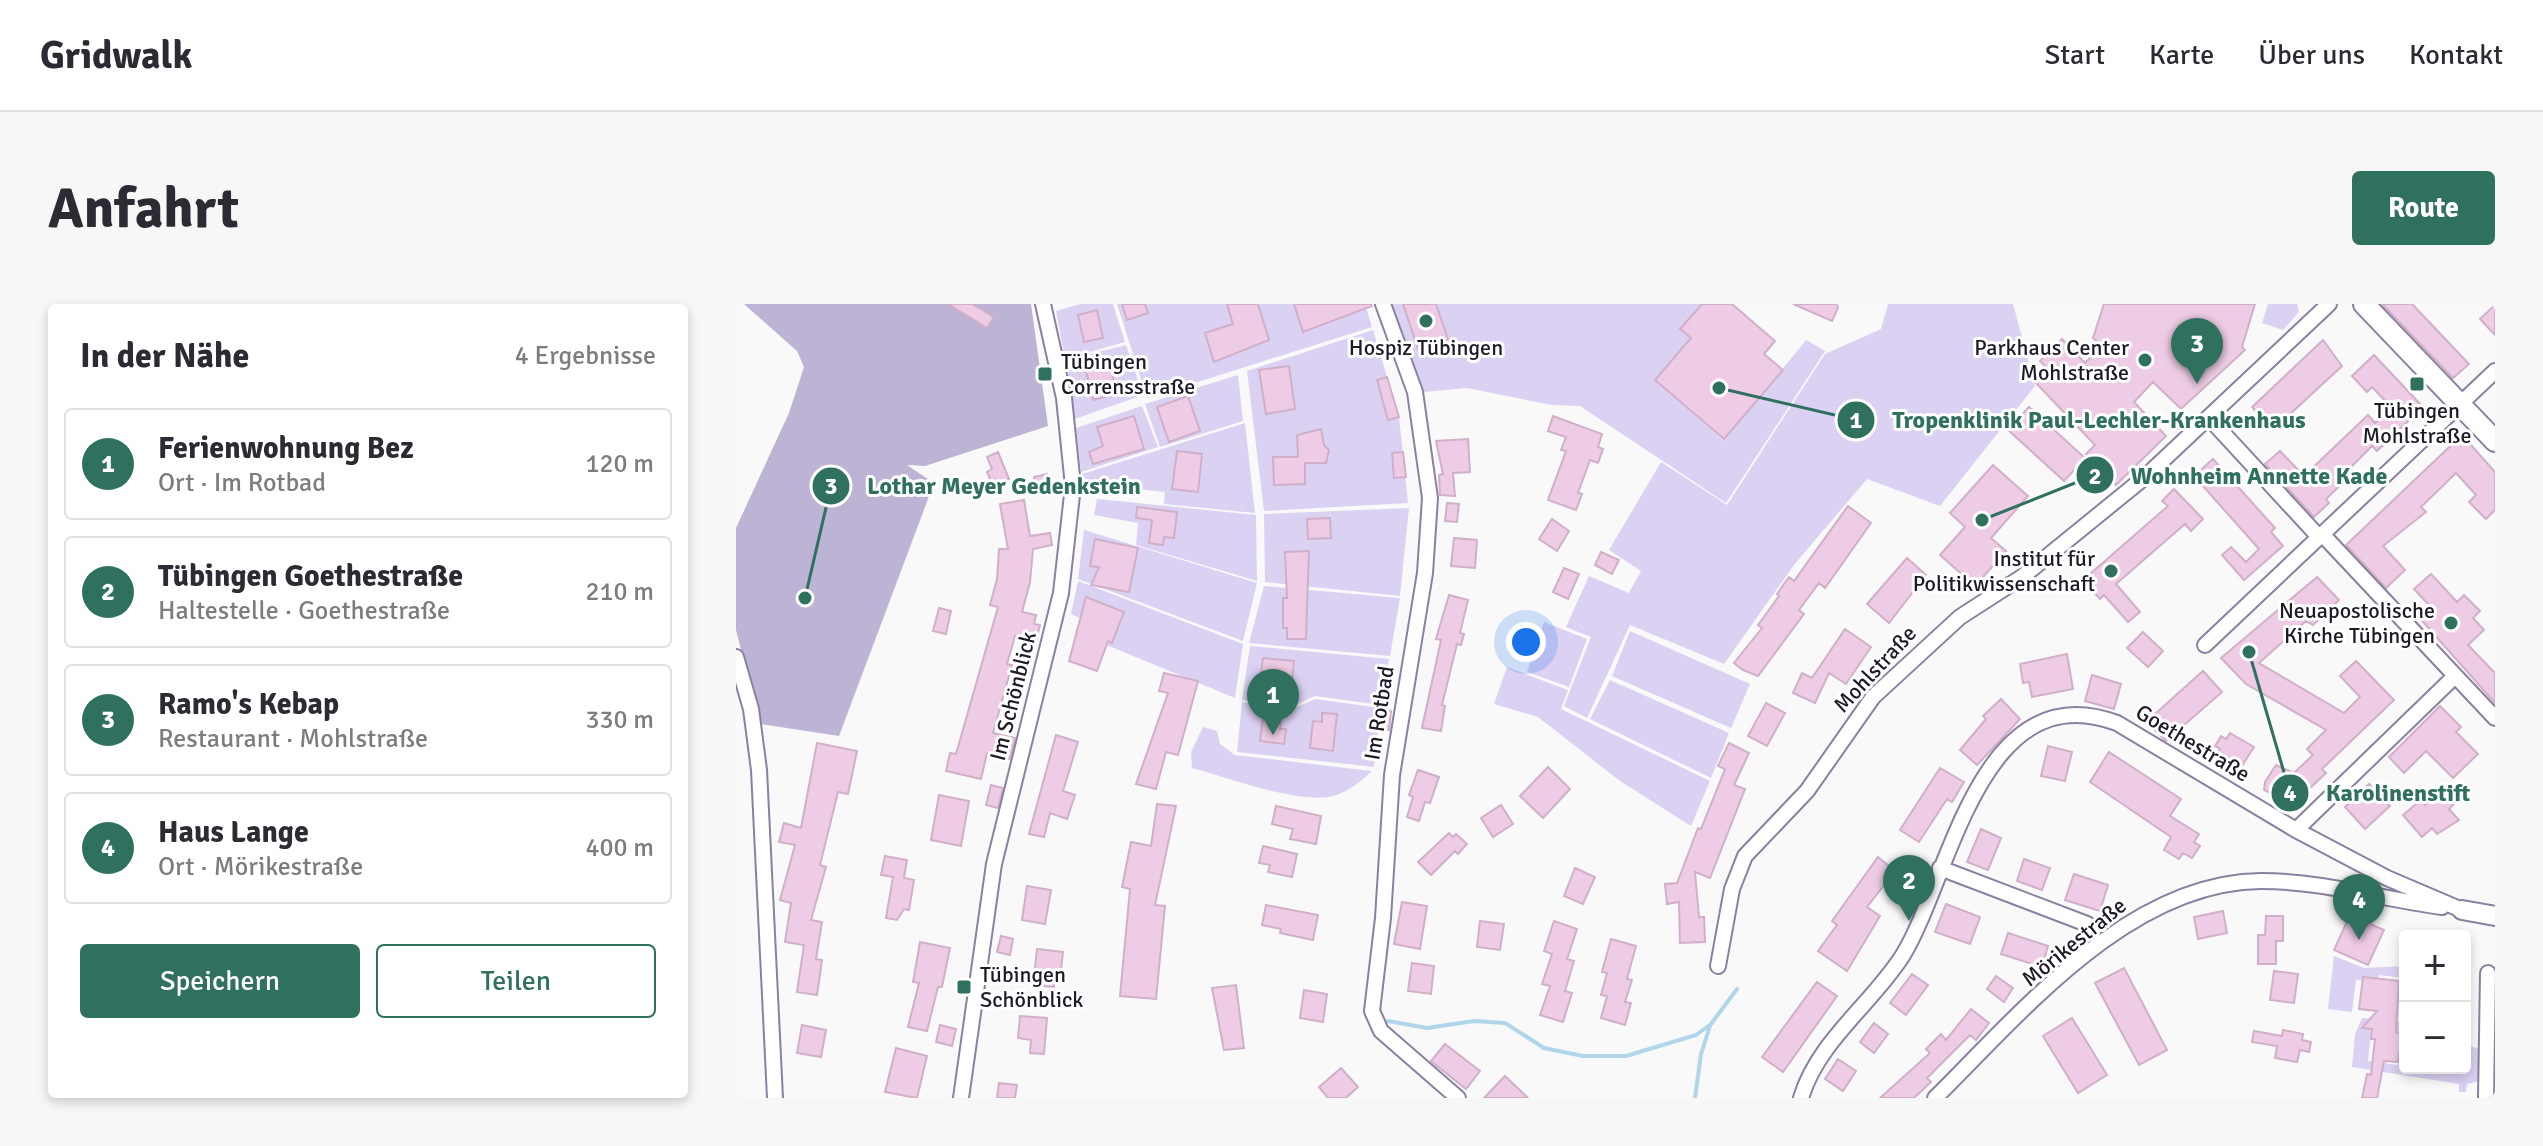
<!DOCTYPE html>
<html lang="de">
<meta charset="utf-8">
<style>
body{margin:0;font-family:Signika,sans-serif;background:#f7f7f7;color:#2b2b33}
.controls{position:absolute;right:24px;bottom:24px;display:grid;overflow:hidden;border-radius:8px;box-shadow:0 4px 12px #0003}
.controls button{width:72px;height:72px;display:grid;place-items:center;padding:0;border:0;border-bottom:2px solid #e1e1e2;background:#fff;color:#2b2b33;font:40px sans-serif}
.you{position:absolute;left:790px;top:338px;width:28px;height:28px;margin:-20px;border:6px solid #fff;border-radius:50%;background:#1a73e8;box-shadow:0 0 0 12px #1a73e833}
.badge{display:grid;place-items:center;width:52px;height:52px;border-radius:50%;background:#2f705f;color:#fff;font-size:26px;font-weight:700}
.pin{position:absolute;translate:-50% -66px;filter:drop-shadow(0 2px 4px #0008)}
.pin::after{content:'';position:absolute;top:42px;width:28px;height:24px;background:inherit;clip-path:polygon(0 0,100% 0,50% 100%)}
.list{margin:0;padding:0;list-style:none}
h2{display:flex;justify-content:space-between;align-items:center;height:104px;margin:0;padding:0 32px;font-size:34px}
h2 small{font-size:26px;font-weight:400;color:#7c7c81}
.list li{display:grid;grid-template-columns:52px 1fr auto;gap:24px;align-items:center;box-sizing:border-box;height:112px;margin:0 16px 16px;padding:0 16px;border:2px solid #e1e1e2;border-radius:8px}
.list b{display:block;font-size:30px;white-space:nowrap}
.list p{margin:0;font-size:26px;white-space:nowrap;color:#7c7c81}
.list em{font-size:26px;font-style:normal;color:#7c7c81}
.actions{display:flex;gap:16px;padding:24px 32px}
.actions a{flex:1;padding:18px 0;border:2px solid #2f705f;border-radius:8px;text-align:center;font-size:28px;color:#2f705f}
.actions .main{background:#2f705f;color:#fff}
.map{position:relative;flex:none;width:1759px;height:794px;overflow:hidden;border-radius:8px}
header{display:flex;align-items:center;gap:48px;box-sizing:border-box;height:112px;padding:0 40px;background:#fff;border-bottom:2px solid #e1e1e2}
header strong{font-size:38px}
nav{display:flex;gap:44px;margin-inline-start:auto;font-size:28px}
.intro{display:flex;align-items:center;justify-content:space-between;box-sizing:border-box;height:192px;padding:0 48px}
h1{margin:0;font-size:56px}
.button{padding:20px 36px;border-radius:8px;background:#2f705f;color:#fff;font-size:28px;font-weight:700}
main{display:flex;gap:48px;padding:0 48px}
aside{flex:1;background:#fff;border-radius:8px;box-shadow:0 4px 12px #0003}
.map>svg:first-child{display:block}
</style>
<header>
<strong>Gridwalk</strong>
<nav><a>Start</a><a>Karte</a><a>Über uns</a><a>Kontakt</a></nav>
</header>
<div class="intro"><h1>Anfahrt</h1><a class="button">Route</a></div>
<main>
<aside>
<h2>In der Nähe<small>4 Ergebnisse</small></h2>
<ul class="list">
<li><span class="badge">1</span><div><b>Ferienwohnung Bez</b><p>Ort · Im Rotbad</p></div><em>120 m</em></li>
<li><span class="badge">2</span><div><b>Tübingen Goethestraße</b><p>Haltestelle · Goethestraße</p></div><em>210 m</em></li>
<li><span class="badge">3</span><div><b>Ramo's Kebap</b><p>Restaurant · Mohlstraße</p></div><em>330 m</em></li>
<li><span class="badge">4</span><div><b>Haus Lange</b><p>Ort · Mörikestraße</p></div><em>400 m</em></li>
</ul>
<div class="actions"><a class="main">Speichern</a><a>Teilen</a></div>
</aside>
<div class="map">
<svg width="1759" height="794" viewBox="0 0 1759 794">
<rect width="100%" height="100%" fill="#f9f9f9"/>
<path fill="#dbd1f3" d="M344,0H377L389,38L329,55L320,7Z
M381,0H629L636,23L411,94Z
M646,0H966L945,25L955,34L919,76L988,137L1070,36L1089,47L990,199L844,102L816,101L731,84L678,89Z
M1152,0H1277L1299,82L1204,202L1131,175L1058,261L988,360L894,321L851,414L828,402L855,333L830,323L853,272L893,289L905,267L873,246L925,158L991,201L1089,50L1145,25Z
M1532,0H1561L1563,8L1547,26L1526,19Z
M637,26L663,113L672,199L528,207L511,67Z
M390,41L407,91L339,115L330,56Z
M502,71L507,117L424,143L409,100Z
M406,102L422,143L345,168L340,124Z
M509,119L519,209L428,200L429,188L347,179L346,170Z
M361,195L520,211L521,277L400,241L402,219L358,211Z
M673,204L664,292L529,278L528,210Z
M348,226L521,279L507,337L342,275Z
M342,277L507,340L499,394L339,328L344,314L335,310Z
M528,282L664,294L654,352L513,339Z
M808,318L851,335L833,383L791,368Z
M894,327L1014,380L995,424L876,372Z
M514,342L653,355L645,401L579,392L553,404L506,396Z
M771,363L832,386L825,405L974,477L955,522L884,477L802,413L758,400Z
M874,376L993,429L975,474L854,415Z
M579,395L645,404L638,463L501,448L506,398L554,406Z
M467,423L481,427L484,440L499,451L636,467C624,478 610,490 593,493C556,498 493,474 456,464L455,448Z
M1598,652L1628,664L1669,662V674L1643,671L1642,678L1620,676L1616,708L1592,705Z
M1626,714L1669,719V739L1664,736V727L1639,725L1635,728L1632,757L1662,761L1663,748L1669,745V764H1729V741L1745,745L1744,777L1731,780L1730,788H1723V780L1616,763L1619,730Z"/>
<path fill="#bdb3d4" d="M8,0H295L312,122L189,162L171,161L198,179L103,432L24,420L0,326V224L53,109L68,63L61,47Z"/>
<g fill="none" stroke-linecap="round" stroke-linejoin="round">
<path stroke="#b0d6ea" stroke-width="4" d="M652,717L691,724L738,717L769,719L808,744L847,752H890L960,731L975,720L1001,685
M959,794L965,750L974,722"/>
</g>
<path fill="#eecce5" stroke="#d0b0c8" stroke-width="2" d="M212,0H236L258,13L251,24Z
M386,0H409L412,9L391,16Z
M491,0H522L533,36L478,58L469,29L497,20Z
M558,0H635L636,2L567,28Z
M667,0H700L712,35L682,45Z
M966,0H996L1039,37L1028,50L1047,66L988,135L919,76L955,34L944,25Z
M1057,0H1101L1102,4L1096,17Z
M1368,0H1519L1506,43L1509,46L1445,105L1417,78L1398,98L1430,132L1380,181L1350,150L1359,141L1300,79L1313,66L1304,57L1326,35L1349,59L1366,42L1357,34Z
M1646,0H1676L1733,60L1717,74Z
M1759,1V31L1744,15Z
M361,6L367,34L348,38L342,11Z
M1587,36L1606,62L1537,126L1516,103Z
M1638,51L1687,103L1641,147L1636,142L1614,164L1618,168L1590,195L1593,199L1578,213L1529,160L1544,147L1568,172L1632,111L1639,119L1656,104L1636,83L1631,88L1616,72Z
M373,57L381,90L357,96L349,63Z
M553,62L559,105L530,110L523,66Z
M651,73L663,113L652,116L641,76Z
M452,92L464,127L433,138L421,103Z
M1293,103L1349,154L1328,177L1272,126Z
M398,112L408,145L357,160L353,148L367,142L361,123Z
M817,112L866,130L862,143L867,145L862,159L854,156L842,189L846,190L840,206L812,196L830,147L825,146L830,133L812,127Z
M585,125L588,141L593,146L590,159H569V180L538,181L537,153H562L561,131Z
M1726,131L1759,168V206L1750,215L1733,198L1740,191L1720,169L1685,203L1690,208L1647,242L1669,266L1650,284L1610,241Z
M732,135L734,168L717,169L719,192L704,191L703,171L707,170L700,137Z
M441,147L466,150L462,188L436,185Z
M262,148L273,175L257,182L251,168L256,165L251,153Z
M667,148L670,173L658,174L656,149Z
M1477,155L1539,224L1535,228L1547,242L1508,276L1486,251L1495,243L1510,258L1523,245L1458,172Z
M1257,161L1292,192L1255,234L1270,247L1239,282L1204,251L1229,223L1214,209Z
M311,170L314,186L302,189L298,173Z
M1438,185L1467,215L1455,227L1449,220L1380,280L1404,308L1392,318L1368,291L1364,295L1347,276L1432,202L1426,197Z
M288,196L294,232L314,229L316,241L297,245L294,278L286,308L300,311L298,320L304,321L300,337L279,332L271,360L276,361L257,429L279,434L274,455L251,449L245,475L210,467L214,449L220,450L262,303L254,301L261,275L263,245H272L264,200Z
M711,199L723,200L721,218L709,217Z
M1112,202L1135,219L1089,284L1083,279L1063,306L1068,310L1022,372L1007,366L998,359L1026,324L1022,321L1043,292L1041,290L1053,273L1058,277Z
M401,203L441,208L438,234L428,233L427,241L413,239L416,216L400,214Z
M594,214L595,234L572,235L571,215Z
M816,215L833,227L821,247L803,235Z
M718,234L741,236L739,264L715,262Z
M359,235L402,244L393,288L355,281L363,263L354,262Z
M573,247L570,335H551V324H547V294H551L549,248Z
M865,248L883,256L876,270L859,261Z
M1171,254L1190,271L1153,319L1131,300Z
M828,264L843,270L832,295L817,288Z
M1695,270L1721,298L1728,291L1744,307L1737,314L1748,326L1732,341L1759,369V399L1681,311L1693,301L1678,285Z
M1581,273L1603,296L1577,321L1570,317L1523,359L1608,409L1624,393L1604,372L1620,357L1658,396L1586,465L1590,469L1573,485L1567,479L1556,500L1528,486L1529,478L1540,461L1558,469L1577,451L1571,445L1590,426L1510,380L1485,354Z
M713,291L732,296L724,329L728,330L725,341L721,340L706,401L709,402L705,427L686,424L705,336L700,335Z
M350,293L388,308L376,339L372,337L361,367L333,357Z
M203,304L215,307L210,330L197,327Z
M1109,325L1135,343L1110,380L1093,369L1079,399L1057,389L1066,369L1076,374Z
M1407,328L1427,347L1412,363L1391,344Z
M1331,350L1337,385L1296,393L1293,378L1287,379L1284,360Z
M527,354L558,357L555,390L535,388L536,371L525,370Z
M1467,367L1486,388L1430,437L1410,418Z
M428,369L462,377L442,451L430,448L420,485L400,480L432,389L423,387Z
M1356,371L1385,380L1378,405L1349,397Z
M1265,395L1284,415L1241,461L1224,446L1250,415L1247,412Z
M1030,399L1049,409L1031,442L1012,432Z
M1704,402L1725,423L1720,428L1742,450L1717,474L1690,447L1668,469L1653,453Z
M638,404L655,407L653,426L635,424Z
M586,409L601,410L597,447L574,444L577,417L586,418Z
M527,415L545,417L544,425H550L548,440L524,437Z
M1494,429L1518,443L1502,468L1479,453L1484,445L1479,442L1485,432L1490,435Z
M320,431L342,438L327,487L339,491L331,515L314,509L308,533L293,530Z
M81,439L121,447L112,490L102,488L84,561L90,563L75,616L86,618L80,655L86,656L81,691L61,688L68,641L49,638L55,599L44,596L59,541L43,538L48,519L65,524Z
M993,439L1013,449L998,481L1009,485L974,574L959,568L963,613H968L969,638L944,639L943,598L931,600L929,580L941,579L962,524L965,525L989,465L982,462Z
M1312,442L1336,448L1329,477L1305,472Z
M1373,448L1445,495L1434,512L1463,530L1458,538L1464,542L1456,554L1447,549L1443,555L1428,546L1435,533L1354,478Z
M812,463L834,485L807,514L784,492Z
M1204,464L1228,478L1216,498L1211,495L1183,538L1164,526Z
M682,466L703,473L694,499L689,498L683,517L671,513L677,493L673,491Z
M1633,480L1654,502L1629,525L1609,503Z
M255,481L267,484L262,504L250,501Z
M1705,486L1717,501L1713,505L1723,516L1701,530L1696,524L1686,533L1667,511L1685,496L1689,501Z
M203,491L233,497L225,542L195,536Z
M421,500L440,502L419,601L429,602L420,695L384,692L394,585L386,583L395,538L415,542Z
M765,501L777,520L757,533L745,514Z
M540,502L585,512L580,540L554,535L557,525L536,520Z
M1245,525L1265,534L1252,566L1231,558Z
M713,529L717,533L720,530L731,540L722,550L719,547L695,571L682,558Z
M527,542L561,550L556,573L532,568L534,561L523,559Z
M149,552L171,556L168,574L178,576L173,606L168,605L161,616L150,614L157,573L145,571Z
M1142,553L1159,567L1131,603L1144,612L1111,667L1082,647L1101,621L1096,617Z
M1288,555L1314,564L1306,586L1281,577Z
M839,564L859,573L847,600L828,592Z
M1338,570L1372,581L1364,607L1329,596Z
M291,582L315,586L309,620L286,616Z
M666,598L691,602L684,645L658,640Z
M1210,600L1244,613L1234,640L1199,628Z
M530,601L582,611L577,636L544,629L545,625L526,621Z
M1487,607L1491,629L1462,635L1458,613Z
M1614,611L1648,626L1632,661L1598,646Z
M1530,612H1547V637H1540V660H1522V631H1529Z
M744,617L768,620L764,646L741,643Z
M818,617L841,625L831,655L838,657L829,687L836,689L827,718L804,711L814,682L806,680L816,650L808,647Z
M1272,629L1312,642L1306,663L1265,650Z
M265,632L277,635L274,651L261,648Z
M875,635L900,642L891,675L896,676L889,698L895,699L889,721L865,714L871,692L865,691L871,669L866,668Z
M184,638L214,644L206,683H202L191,727L172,723L183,679L177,678Z
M301,645L327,648L324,676L319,675L318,683L297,681Z
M676,659L698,662L695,690L672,687Z
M1388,664L1431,746L1403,761L1359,679Z
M1538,667L1562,670L1558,699L1534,696Z
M1176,670L1192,681L1170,711L1154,699Z
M1260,672L1277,684L1268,698L1251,685Z
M1627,673L1663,677L1660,728L1665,729L1669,747L1663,748L1662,758L1648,757L1641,794H1626L1631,770L1635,771L1639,735H1635L1636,725L1626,724L1641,707L1623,705Z
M1081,678L1101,692L1047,768L1026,753Z
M500,681L508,744L488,746L476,684Z
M568,686L591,690L587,718L564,714Z
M1235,705L1253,719L1240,736L1234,731L1191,774L1195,778L1178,794H1144L1194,749L1190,745L1205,730L1210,736Z
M284,712L311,714L308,750L294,749L295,736L282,734Z
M1336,714L1371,771L1342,789L1307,732Z
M1138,719L1152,730L1138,749L1124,738Z
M66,721L90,726L85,753L61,749Z
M204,721L220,725L216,742L200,738Z
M1547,726L1567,730L1566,736L1575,738L1573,748L1564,746L1561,758L1539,754L1541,742L1516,738L1518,727L1546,732Z
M709,740L744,767L730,785L695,757Z
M160,744L191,752L181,794L149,788Z
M1102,755L1120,767L1107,787L1089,775Z
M605,764L622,783L610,794H592L583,783Z
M769,772L792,794H748Z
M263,779L281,781L279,794H261Z"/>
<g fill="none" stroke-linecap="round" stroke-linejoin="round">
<g stroke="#8a80a0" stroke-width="18">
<path id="minor" d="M647,0L679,88L694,194L689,269L656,471L647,614L636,707L645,727L722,794
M1474,115L1583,233
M1586,230L1759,414
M1469,341L1759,67
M0,353L15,405L23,466L39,794
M1560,526L1719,372
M1204,564L1351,620
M982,662L996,585L1009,552L1071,487L1137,393L1224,313L1286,273L1409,173L1593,0
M225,794L258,560L325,289L337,182L328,94L307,0
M1065,794C1082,737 1136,700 1167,651C1215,572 1244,368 1381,419L1560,526L1651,574L1726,606
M1199,794C1286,708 1393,578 1525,577C1587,577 1645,595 1706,603
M1750,794L1752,669"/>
</g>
<g stroke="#8a80a0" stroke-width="22">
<path id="tertiary" d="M1726,606L1759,612"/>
</g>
<g stroke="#8a80a0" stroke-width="24">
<path id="secondary" d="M1628,0L1759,137"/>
</g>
<use href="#minor" stroke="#fff" stroke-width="14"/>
<use href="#tertiary" stroke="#fff" stroke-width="18"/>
<use href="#secondary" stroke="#fff" stroke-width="20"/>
</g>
<g fill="#2f705f" stroke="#fff" stroke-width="3">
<circle cx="690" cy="17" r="8"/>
<circle cx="1409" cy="56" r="8"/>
<rect x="301" y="62" width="16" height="16" rx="4"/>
<rect x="1673" y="72" width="16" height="16" rx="4"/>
<circle cx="1375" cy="267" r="8"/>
<circle cx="1715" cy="319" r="8"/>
<rect x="220" y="675" width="16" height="16" rx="4"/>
</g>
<g text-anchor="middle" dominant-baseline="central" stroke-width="6" stroke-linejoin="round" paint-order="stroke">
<g font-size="22" fill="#1e1a27" stroke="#fff" text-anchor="end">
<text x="690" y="43" text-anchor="middle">Hospiz Tübingen</text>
<text x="1393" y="43">Parkhaus Center<tspan x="1393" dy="25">Mohlstraße</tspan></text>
<text x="325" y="57" text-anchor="start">Tübingen<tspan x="325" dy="25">Corrensstraße</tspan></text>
<text x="1681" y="106" text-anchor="middle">Tübingen<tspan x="1681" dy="25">Mohlstraße</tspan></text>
<text x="1359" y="254">Institut für<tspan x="1359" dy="25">Politikwissenschaft</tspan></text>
<text x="1699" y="306">Neuapostolische<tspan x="1699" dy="25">Kirche Tübingen</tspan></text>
<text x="244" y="670" text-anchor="start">Tübingen<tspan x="244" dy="25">Schönblick</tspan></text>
</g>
<g font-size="22" fill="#1e1a27" stroke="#fff">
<text transform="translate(1139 365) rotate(-47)">Mohlstraße</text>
<text transform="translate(277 392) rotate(-76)">Im Schönblick</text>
<text transform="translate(643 409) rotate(-81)">Im Rotbad</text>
<text transform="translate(1457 439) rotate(31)">Goethestraße</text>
<text transform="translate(1338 638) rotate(-39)">Mörikestraße</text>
</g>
</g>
<path fill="none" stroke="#2f705f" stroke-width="3" d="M983 84L1120 116M1246 216L1359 171M69 294L95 182M1513 348L1554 489"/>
<g fill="#2f705f" stroke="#fff" stroke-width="3">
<circle cx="983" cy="84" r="8"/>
<circle cx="1246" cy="216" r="8"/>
<circle cx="69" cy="294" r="8"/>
<circle cx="1513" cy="348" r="8"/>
<circle cx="1120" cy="116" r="20"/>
<circle cx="1359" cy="171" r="20"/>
<circle cx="95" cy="182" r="20"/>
<circle cx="1554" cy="489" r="20"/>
</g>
<g font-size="24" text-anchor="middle" font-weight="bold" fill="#fff">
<text x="1120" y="124">1</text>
<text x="1359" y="180">2</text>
<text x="95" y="190">3</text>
<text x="1554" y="497">4</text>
</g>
<g font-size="24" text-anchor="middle" font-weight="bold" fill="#2f705f" stroke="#fff" stroke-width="6" stroke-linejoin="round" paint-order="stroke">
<text x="1363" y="124">Tropenklinik Paul-Lechler-Krankenhaus</text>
<text x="1523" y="180">Wohnheim Annette Kade</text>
<text x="268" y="190">Lothar Meyer Gedenkstein</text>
<text x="1662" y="497">Karolinenstift</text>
</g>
</svg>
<div class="controls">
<button>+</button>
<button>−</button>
</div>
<div class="you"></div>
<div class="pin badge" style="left:537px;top:431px">1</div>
<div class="pin badge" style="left:1173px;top:617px">2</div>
<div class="pin badge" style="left:1461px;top:80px">3</div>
<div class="pin badge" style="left:1623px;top:636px">4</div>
</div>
</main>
